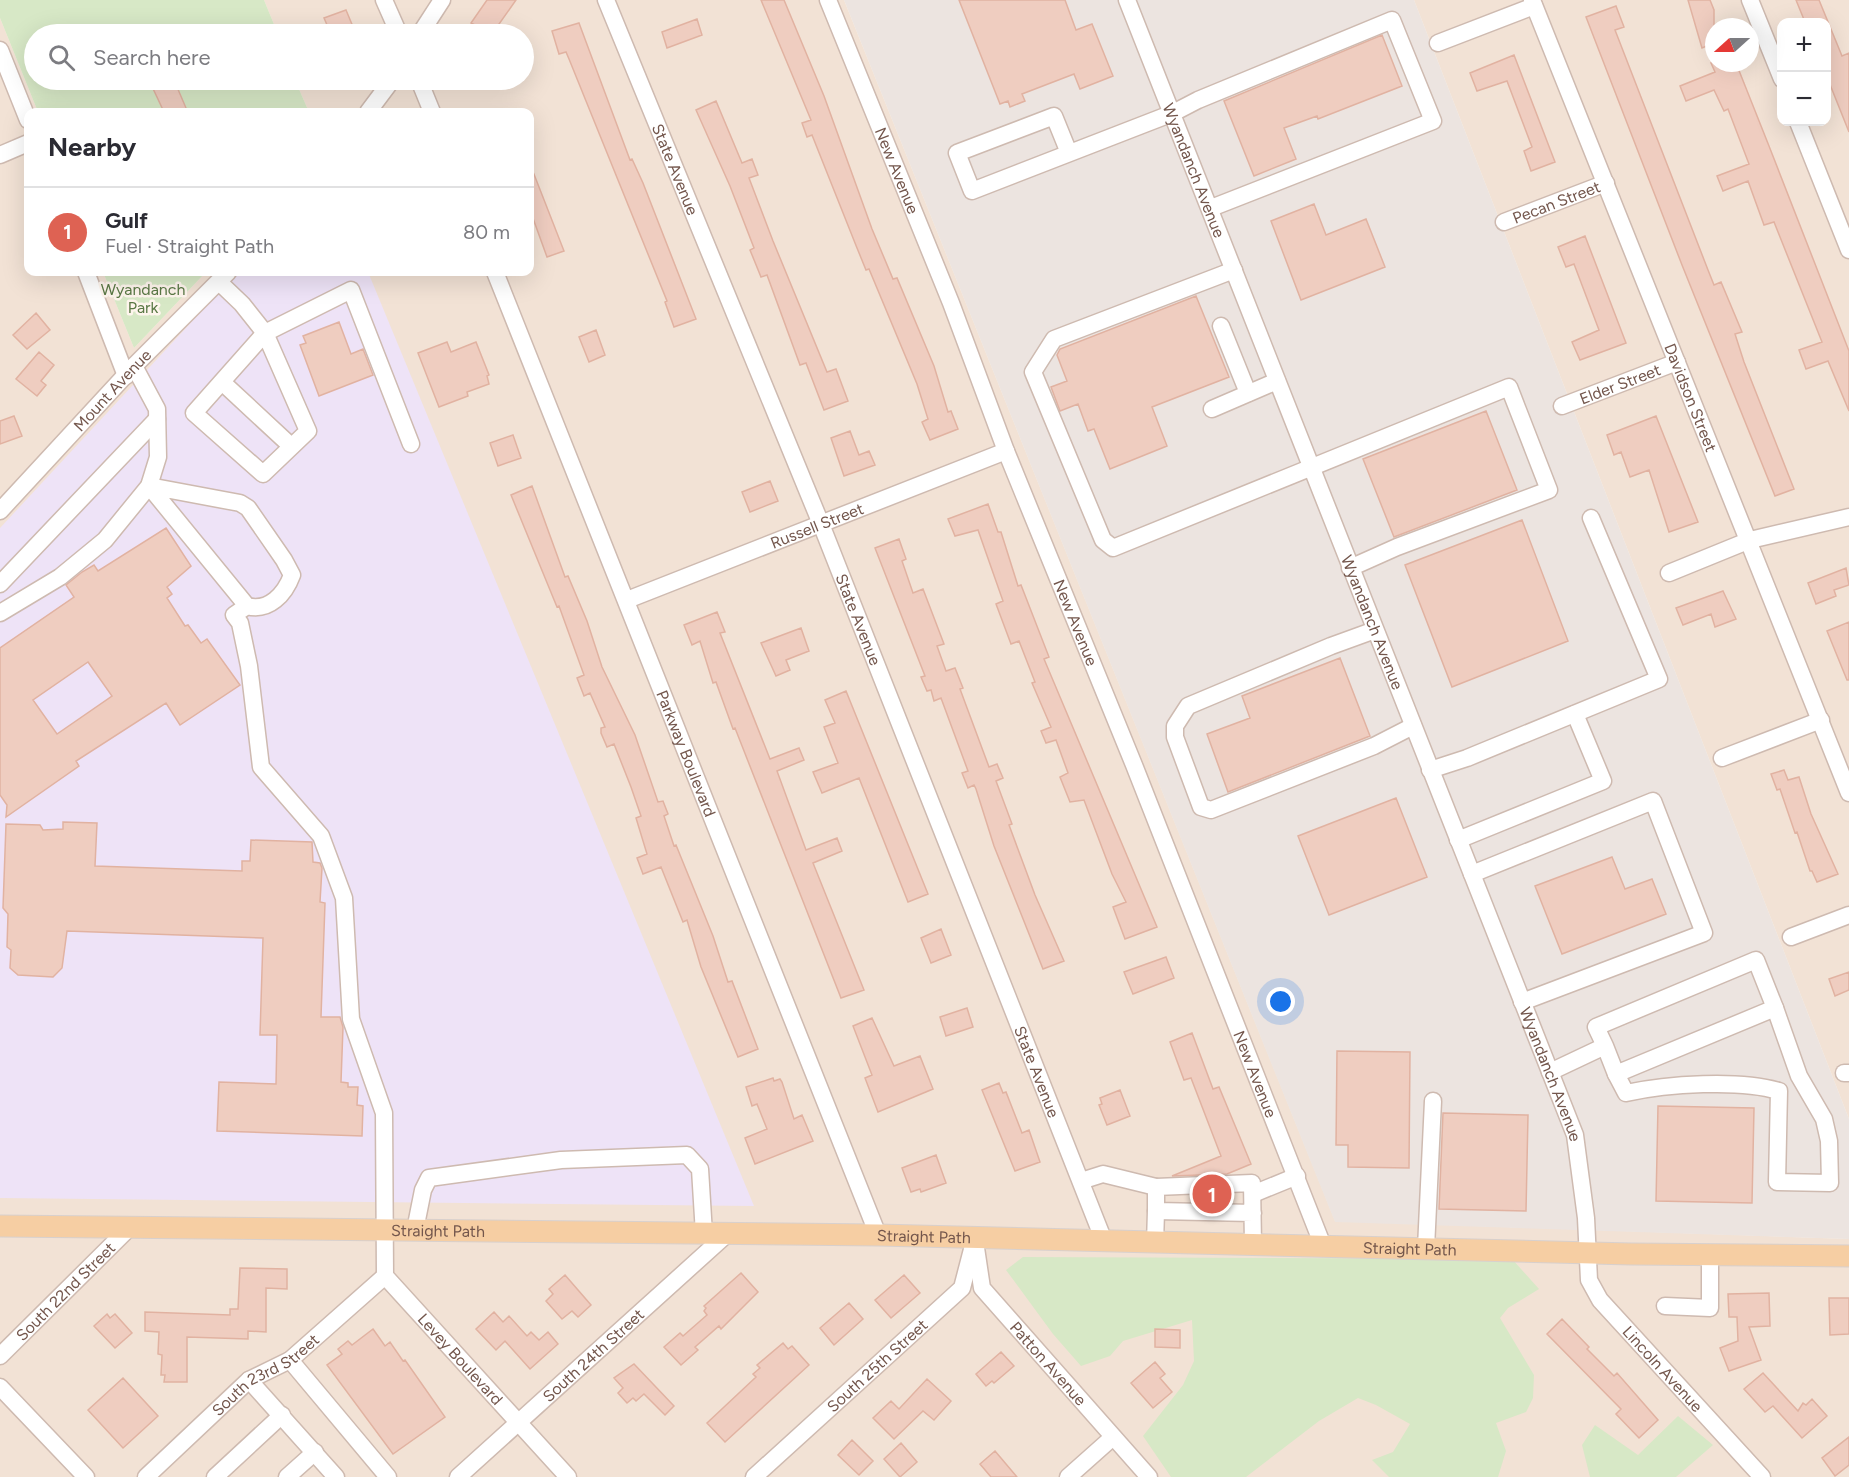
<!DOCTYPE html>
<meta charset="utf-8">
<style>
body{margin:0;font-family:Figtree,sans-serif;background:#f7f7f7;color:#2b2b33}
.controls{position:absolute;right:18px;top:18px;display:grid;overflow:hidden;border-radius:12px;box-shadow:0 6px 24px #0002}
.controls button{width:54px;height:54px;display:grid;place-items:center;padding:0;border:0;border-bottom:2px solid #e1e1e2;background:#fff;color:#2b2b33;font:30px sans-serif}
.compass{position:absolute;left:1705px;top:18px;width:54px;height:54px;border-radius:50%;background:#fff;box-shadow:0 6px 24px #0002;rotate:249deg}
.you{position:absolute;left:1281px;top:1002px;width:21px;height:21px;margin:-15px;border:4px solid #fff;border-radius:50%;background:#1a73e8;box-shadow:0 0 0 9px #1a73e833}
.badge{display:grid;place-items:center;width:39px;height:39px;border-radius:50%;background:#de6253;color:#fff;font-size:20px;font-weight:700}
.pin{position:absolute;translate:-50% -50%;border:3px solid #fff;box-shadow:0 2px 6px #0006}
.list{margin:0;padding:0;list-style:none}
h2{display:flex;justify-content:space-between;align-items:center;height:78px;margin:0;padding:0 24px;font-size:26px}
h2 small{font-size:20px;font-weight:400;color:#7c7c81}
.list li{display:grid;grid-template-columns:39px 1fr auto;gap:18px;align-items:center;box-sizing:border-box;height:90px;padding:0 24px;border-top:2px solid #e1e1e2}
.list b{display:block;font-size:22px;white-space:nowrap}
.list p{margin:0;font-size:20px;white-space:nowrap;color:#7c7c81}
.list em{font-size:20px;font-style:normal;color:#7c7c81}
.icon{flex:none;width:33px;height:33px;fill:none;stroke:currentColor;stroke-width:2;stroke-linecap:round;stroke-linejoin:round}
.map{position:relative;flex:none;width:1849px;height:1477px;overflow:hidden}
.search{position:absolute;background:#fff;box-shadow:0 6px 24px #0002;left:24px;top:24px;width:510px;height:66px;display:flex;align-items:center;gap:15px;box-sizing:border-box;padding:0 21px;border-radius:33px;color:#7c7c81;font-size:22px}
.panel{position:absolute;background:#fff;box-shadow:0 6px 24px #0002;left:24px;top:108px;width:510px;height:168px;border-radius:12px}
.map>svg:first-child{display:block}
</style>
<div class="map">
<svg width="1849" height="1477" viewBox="0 0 1849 1477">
<rect width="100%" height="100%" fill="#fbf1e7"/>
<path fill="#f2e2d5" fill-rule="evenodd" d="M264,0H844L1335,1221L1849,1239V1477H0V18L38,112H28V272H103L134,348L206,272H530V112H309L295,80H524V34H278Z
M1414,0H1849V1119ZM1782,22H1826V122H1782ZM1714,27H1750V63H1714Z"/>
<path fill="#ece4e0" d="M844,0H1414L1849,1119V1239L1335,1222Z"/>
<path fill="#eee3f7" d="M238,272H368L754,1206L0,1198V528Z"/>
<path fill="#d7e8c6" d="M0,0H264L278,34H34V80H295L309,112H38L0,18Z
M103,272H206L134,348Z
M1023,1257L1512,1259L1539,1289L1508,1308L1500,1318L1534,1375L1533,1398L1526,1412L1496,1423L1506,1451L1498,1477H1389L1372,1460L1393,1452L1410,1424L1376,1405L1358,1398L1319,1421L1246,1477H1171L1143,1436L1183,1385L1194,1361L1192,1320L1123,1341L1110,1356L1081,1366L1053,1334L1006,1270Z
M1678,1416L1713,1445L1676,1477H1590L1582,1445L1595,1425L1638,1455Z"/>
<path fill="#efcdc0" stroke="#e1b2a1" stroke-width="1.5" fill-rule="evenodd" d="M487,0H516L492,34L471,23Z
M761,0H784L824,96L872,229L893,279L897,278L934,366L948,412L951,411L958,429L930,440L922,422L928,419L917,384L869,269L866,270L857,248L812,135L807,137L802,123L811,120Z
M959,0H1065L1076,30L1092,24L1113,76L1080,89L1074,74L1022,94L1025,101L1010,107L1008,101L1000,104Z
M1688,0H1710L1714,10V43L1702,48Z
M1796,0H1819L1842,56L1849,53V132L1827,77V22H1805Z
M1616,6L1624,27L1615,30L1708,270L1714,285L1721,282L1742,332L1735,334L1744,362L1794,489L1775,496L1682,265L1586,17Z
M346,10L356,34H331L324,18Z
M697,19L702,35L667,48L662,32Z
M579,23L630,160L632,159L643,183L696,319L674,327L665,302L667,301L569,59L566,52L559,54L552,31Z
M1382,35L1402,86L1318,119L1317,116L1284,128L1296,159L1254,176L1224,101Z
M1514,55L1555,162L1531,171L1524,151L1532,147L1507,81L1477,91L1470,73Z
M1711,63H1736L1769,146L1849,351V411L1828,361L1806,369L1799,350L1822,342L1774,222L1764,225L1748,181L1723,191L1717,176L1749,164L1728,109L1724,111L1714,90L1686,101L1680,86L1715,72Z
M149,80H174L186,108L176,112H164Z
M716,101L742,163L752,159L758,175L749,178L773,241L827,372L836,369L848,401L824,410L806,363L800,365L767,275L761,277L750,250L754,248L730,186L696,110Z
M530,164L564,251L547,257L530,210Z
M1314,204L1326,235L1366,219L1385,267L1301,300L1271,221Z
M1585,236L1626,343L1580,360L1572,342L1599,330L1574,264L1566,267L1558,247Z
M1196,296L1229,377L1152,407L1167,446L1110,469L1094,429L1088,431L1078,404L1060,411L1051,387L1067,381L1057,355L1060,349Z
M36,313L50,330L27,349L13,335Z
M339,322L351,354L363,349L373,375L319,396L300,345L306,343L303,336Z
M596,330L605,355L589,362L579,337Z
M447,342L451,352L476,342L489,375L487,376L489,384L467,392L468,396L439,407L418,353Z
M39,352L54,365L41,381L46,385L37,396L16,379Z
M1486,411L1517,490L1394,537L1363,459Z
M14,416L22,436L0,444V421Z
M1656,416L1698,522L1669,532L1649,470L1630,477L1621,452L1614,455L1607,435Z
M850,431L859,455L869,451L875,465L844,476L831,438Z
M513,435L521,458L498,466L490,443Z
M770,481L778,501L750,512L742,492Z
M532,486L565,577L568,576L587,621L602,667L635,735L658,802L663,801L668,814L664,816L674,846L676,845L713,936L728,982L732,981L758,1049L738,1057L701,967L687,920L683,922L661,867L643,874L637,858L647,854L636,818L641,816L631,787L614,744L607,747L601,733V728L605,727L590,693L584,696L577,678L584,675L559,606L557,607L511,495Z
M988,504L998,532H1001L1018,586L1021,585L1049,657L1044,659L1157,927L1125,939L1113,907L1126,902L1112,874L1084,800L1070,802L1060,777L1068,773L1056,740L1046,743L1041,731L1051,727L1032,683L1035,682L1019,641L1011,644L996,604L1003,601L978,530L955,536L948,519Z
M1522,520L1568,641L1452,687L1405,565Z
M166,528L191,566L167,587L172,594L167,598L185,626L188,625L201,643L207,639L240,685L180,725L166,703L76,761L79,766L6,817L7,805L0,795V648L74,597L66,585L82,572L94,565L98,571ZM88,662L112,696L57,734L33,700Z
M899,539L906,559L902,561L913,593L923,589L944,644L937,646L946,671L955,668L963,688L960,689L989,767L997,764L1003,778L996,781L1012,824L1009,825L1035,895L1064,961L1043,969L994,846L976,789L974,785L968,788L962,773L968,771L941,698L934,701L931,690L927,691L921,677L925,676L875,548Z
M1846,568L1849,585L1834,590L1836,596L1816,604L1808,583Z
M1723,591L1736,619L1715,627L1711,614L1683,625L1676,608Z
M717,612L725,632L720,633L770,759L799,748L804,760L777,771L806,850L837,838L842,851L813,863L864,990L841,998L735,728L733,729L716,682L713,683L700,641L692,645L684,625Z
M1849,622V680H1847L1827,631Z
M801,628L809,651L786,660L790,670L776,676L761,643Z
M1340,658L1370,736L1228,792L1207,734L1250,718L1242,696Z
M846,691L928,894L908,902L859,778L822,793L813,772L838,763L824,727L835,723L825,700Z
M1784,770L1788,780L1799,777L1811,814L1838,874L1817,882L1812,871H1810L1797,832L1795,833L1780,789L1777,790L1771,774Z
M1396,798L1427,877L1329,915L1298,836Z
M63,822L97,823L95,866L242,871V861H250L251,840L312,842L313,862L320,863L322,868L320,902L325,903L321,1017H340L343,1027L341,1082L348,1083V1087H358L357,1105L363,1106L362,1136L217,1131L219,1082L276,1084L277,1035H260L263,938L67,931L62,968L53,977L18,975L10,968L11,950L7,947L8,914L3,908L6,824L40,825L43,830L63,829Z
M1612,857L1625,889L1652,879L1666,914L1562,954L1535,886Z
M941,929L951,955L931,963L921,938Z
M1166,957L1174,978L1133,994L1124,972Z
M1849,972V990L1835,996L1829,979Z
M967,1008L973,1027L946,1036L940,1017Z
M872,1018L894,1066L920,1056L933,1089L878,1112L865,1078L872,1075L853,1026Z
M1192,1033L1213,1089L1219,1087L1251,1164L1227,1174L1172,1176L1221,1156L1191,1078L1184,1080L1170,1042Z
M1337,1051L1410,1052L1409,1168L1348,1167V1145H1336Z
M773,1078L774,1081L780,1079L782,1082L794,1119L802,1115L813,1141L755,1164L745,1138L767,1129L757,1104L752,1106L746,1087Z
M999,1083L1003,1093L1006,1092L1022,1133L1029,1130L1040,1162L1015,1171L982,1090Z
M1120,1090L1130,1116L1107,1125L1099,1105L1102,1104L1100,1098Z
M1658,1106L1754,1108L1752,1203L1656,1201Z
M1443,1113L1528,1115L1526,1211L1439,1209Z
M936,1155L946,1183L921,1192L920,1189L911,1192L902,1168Z
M240,1268L287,1269V1289L266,1288V1332L248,1331V1339L187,1337V1382H164L165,1375H161L162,1355L158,1354L159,1332L145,1331V1312L230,1315V1309H238Z
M741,1273L758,1292L721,1329L719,1326L695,1347L698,1350L681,1365L664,1347L680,1333L683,1336L707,1315L704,1311L706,1308L704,1306Z
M565,1275L591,1305L578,1317L572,1311L562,1319L546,1301L553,1294L549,1289Z
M904,1275L920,1293L891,1318L875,1300Z
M1769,1293L1770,1326L1749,1327L1761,1360L1729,1371L1720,1348L1738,1341L1737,1317H1729L1728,1294Z
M1829,1298H1849V1334L1830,1335Z
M849,1303L863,1319L834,1345L820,1328Z
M494,1312L503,1322L509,1316L527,1336L531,1332L539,1340L548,1332L558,1344L530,1369L505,1341L496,1350L476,1329Z
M107,1314L110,1318L115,1314L132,1333L115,1348L94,1326Z
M1562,1319L1589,1347L1587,1349L1614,1376L1617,1373L1658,1420L1639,1438L1616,1414L1621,1409L1547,1334Z
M373,1329L385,1346L390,1342L403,1361L405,1360L445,1417L393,1454L327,1365L342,1354L338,1349L348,1341L352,1345Z
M1155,1329L1180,1330V1348L1155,1347Z
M783,1343L788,1349L792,1346L809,1365L725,1442L707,1423L756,1377L753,1374L760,1368L757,1365Z
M1001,1352L1014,1366L994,1383L992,1381L986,1386L976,1374Z
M1155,1362L1165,1374L1160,1378L1172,1392L1153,1408L1131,1383Z
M634,1364L674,1406L665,1415L644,1394L636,1401L633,1398L627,1403L618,1393L623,1388L614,1378Z
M1763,1373L1798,1411L1803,1403L1806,1405L1812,1399L1827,1416L1802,1438L1773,1406L1765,1412L1744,1389Z
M123,1378L158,1416L123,1448L88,1410Z
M927,1379L951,1401L934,1420L923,1411L894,1439L873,1418L891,1401L899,1409Z
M1849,1437V1465L1835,1476L1822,1458Z
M852,1440L873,1461L859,1475L838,1455Z
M901,1443L917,1462L900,1477L884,1459Z
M995,1451L1017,1477H991L980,1464Z"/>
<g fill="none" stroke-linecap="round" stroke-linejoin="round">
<g stroke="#cebab0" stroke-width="19">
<g id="minor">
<path d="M384,0L399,34"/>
<path id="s1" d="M606,0L821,524L1104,1241"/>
<path id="s2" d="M828,0L951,303L1006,451L1134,765L1323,1246"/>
<path id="s3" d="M1127,0L1575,1135L1586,1218L1589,1280L1600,1300L1762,1477"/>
<path id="s4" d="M1532,0L1849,793"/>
<path d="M1750,0L1782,79"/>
<path d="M420,34L442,0"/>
<path d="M1438,43L1534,6"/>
<path d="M0,50L28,120"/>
<path d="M419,80L432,112"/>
<path d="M368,112L392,80"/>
<path d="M1798,122L1849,250"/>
<path d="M1069,153L1054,116L957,153L972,191L1173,113L1198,100L1392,20L1433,121L1211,208"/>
<path d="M0,155L28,143"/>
<path id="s5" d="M1504,222L1606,183"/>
<path d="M1234,270L1054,339L1033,372L1103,540L1113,548L1509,387L1549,490L1397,547L1350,568"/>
<path d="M86,272L126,376"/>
<path id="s6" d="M495,272L878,1235"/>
<path d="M219,282L242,304L265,333L351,290L411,444"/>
<path d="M1221,326L1248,393"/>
<path d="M265,333L308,431L263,474L194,413Z"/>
<path d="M222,382L291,446"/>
<path id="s7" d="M1562,406L1677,362"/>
<path d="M1212,409L1277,381"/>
<path d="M149,486L240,503L248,508L284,560L292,575C285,594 269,612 247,606Z"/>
<path id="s8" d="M0,511L134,366L228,272"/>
<path d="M1669,573L1750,540L1849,517"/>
<path d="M0,584L157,419"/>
<path id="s9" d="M627,600L1006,451"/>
<path id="s10" d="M247,606L234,615L240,623L249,666L261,767L321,836L344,898L351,1019L384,1113L385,1276L568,1477"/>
<path d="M0,613L60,577L105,540L149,486L158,457L157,409L134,366"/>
<path d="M1375,630L1331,646L1188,706L1175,726V737L1201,807L1211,810L1374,746L1413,726"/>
<path d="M1722,758L1821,720"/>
<path d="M1430,770L1467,758L1659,679L1591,518"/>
<path d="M1458,840L1603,781L1575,714"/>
<path d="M1472,874L1653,801L1704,933L1522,1002"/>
<path d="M1791,937L1849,915"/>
<path d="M1550,1072L1605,1046L1616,1074L1775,1008L1756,960L1596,1027L1605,1046"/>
<path d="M1844,1073H1849"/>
<path d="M1616,1074L1626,1093C1667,1084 1739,1079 1779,1091L1777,1182L1830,1183L1829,1141L1824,1119L1799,1076L1775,1008"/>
<path d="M1081,1181L1103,1174L1156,1187"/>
<path d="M1253,1194L1297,1176"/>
<path d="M415,1230L423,1190L429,1178L561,1160L687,1155L700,1169L704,1234"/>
<path d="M1155,1243L1156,1211"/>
<path d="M1253,1244L1252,1183L1156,1187V1211L1253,1213"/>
<path id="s11" d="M976,1248L982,1288L1149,1477"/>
<path d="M1426,1248L1433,1101"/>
<path d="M1665,1306L1710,1308V1255"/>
<path id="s12" d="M0,1356L129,1228"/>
<path d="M290,1360L388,1477"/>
<path d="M249,1380L336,1477"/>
<path d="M0,1387L86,1477"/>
<path id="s13" d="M146,1477L249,1380L290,1360L385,1276"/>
<path d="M215,1477L282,1415"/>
<path d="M287,1477L315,1452"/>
<path id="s14" d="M458,1477L727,1234"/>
<path id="s15" d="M754,1477L962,1288L975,1238"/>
<path d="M1068,1477L1113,1437"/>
</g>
</g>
<g stroke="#d8d0cd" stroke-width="23">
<g id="major">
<path id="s16" d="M0,1226L878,1235L1631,1254L1849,1256"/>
</g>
</g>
<use href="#minor" stroke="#fff" stroke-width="16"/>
<use href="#major" stroke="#f6cea3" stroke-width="21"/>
</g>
<g text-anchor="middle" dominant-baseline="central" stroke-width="5" stroke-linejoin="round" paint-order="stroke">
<g font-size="16" fill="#73564c" stroke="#fef5ed">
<text stroke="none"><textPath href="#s1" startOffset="183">State Avenue</textPath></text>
<text stroke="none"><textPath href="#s3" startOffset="183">Wyandanch Avenue</textPath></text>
<text stroke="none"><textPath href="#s2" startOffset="184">New Avenue</textPath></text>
<text stroke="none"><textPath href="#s5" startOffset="56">Pecan Street</textPath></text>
<text stroke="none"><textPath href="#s7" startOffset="62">Elder Street</textPath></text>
<text stroke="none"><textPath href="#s8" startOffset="165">Mount Avenue</textPath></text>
<text stroke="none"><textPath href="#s4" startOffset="428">Davidson Street</textPath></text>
<text stroke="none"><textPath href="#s9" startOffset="204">Russell Street</textPath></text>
<text stroke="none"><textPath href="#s1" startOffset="669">State Avenue</textPath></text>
<text stroke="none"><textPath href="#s3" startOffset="669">Wyandanch Avenue</textPath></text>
<text stroke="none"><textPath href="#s2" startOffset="670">New Avenue</textPath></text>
<text stroke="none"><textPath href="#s6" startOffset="518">Parkway Boulevard</textPath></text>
<text stroke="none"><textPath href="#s1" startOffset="1155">State Avenue</textPath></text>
<text stroke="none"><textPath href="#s2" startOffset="1156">New Avenue</textPath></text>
<text stroke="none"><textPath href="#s3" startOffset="1155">Wyandanch Avenue</textPath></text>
<text stroke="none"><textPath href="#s16" startOffset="438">Straight Path</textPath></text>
<text stroke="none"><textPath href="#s16" startOffset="924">Straight Path</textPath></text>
<text stroke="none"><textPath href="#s16" startOffset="1410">Straight Path</textPath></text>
<text stroke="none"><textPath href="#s12" startOffset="92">South 22nd Street</textPath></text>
<text stroke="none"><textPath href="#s14" startOffset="182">South 24th Street</textPath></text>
<text stroke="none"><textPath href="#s10" startOffset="825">Levey Boulevard</textPath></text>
<text stroke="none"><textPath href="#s11" startOffset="141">Patton Avenue</textPath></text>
<text stroke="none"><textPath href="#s15" startOffset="166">South 25th Street</textPath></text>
<text stroke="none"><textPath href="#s3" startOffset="1482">Lincoln Avenue</textPath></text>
<text stroke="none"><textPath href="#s13" startOffset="158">South 23rd Street</textPath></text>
</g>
<g font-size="16" fill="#5a7845" stroke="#fef5ed">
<text x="143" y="289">Wyandanch<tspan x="143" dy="18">Park</tspan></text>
</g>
</g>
</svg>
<div class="controls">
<button>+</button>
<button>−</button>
</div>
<svg class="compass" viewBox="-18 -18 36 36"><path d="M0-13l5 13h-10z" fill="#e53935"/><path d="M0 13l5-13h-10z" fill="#7c7c81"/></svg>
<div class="you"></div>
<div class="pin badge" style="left:1212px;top:1194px">1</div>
<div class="search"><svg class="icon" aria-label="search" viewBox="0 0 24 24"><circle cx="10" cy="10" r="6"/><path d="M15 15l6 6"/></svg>Search here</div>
<section class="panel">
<h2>Nearby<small></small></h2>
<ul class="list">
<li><span class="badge">1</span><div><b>Gulf</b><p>Fuel · Straight Path</p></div><em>80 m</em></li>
</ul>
</section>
</div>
